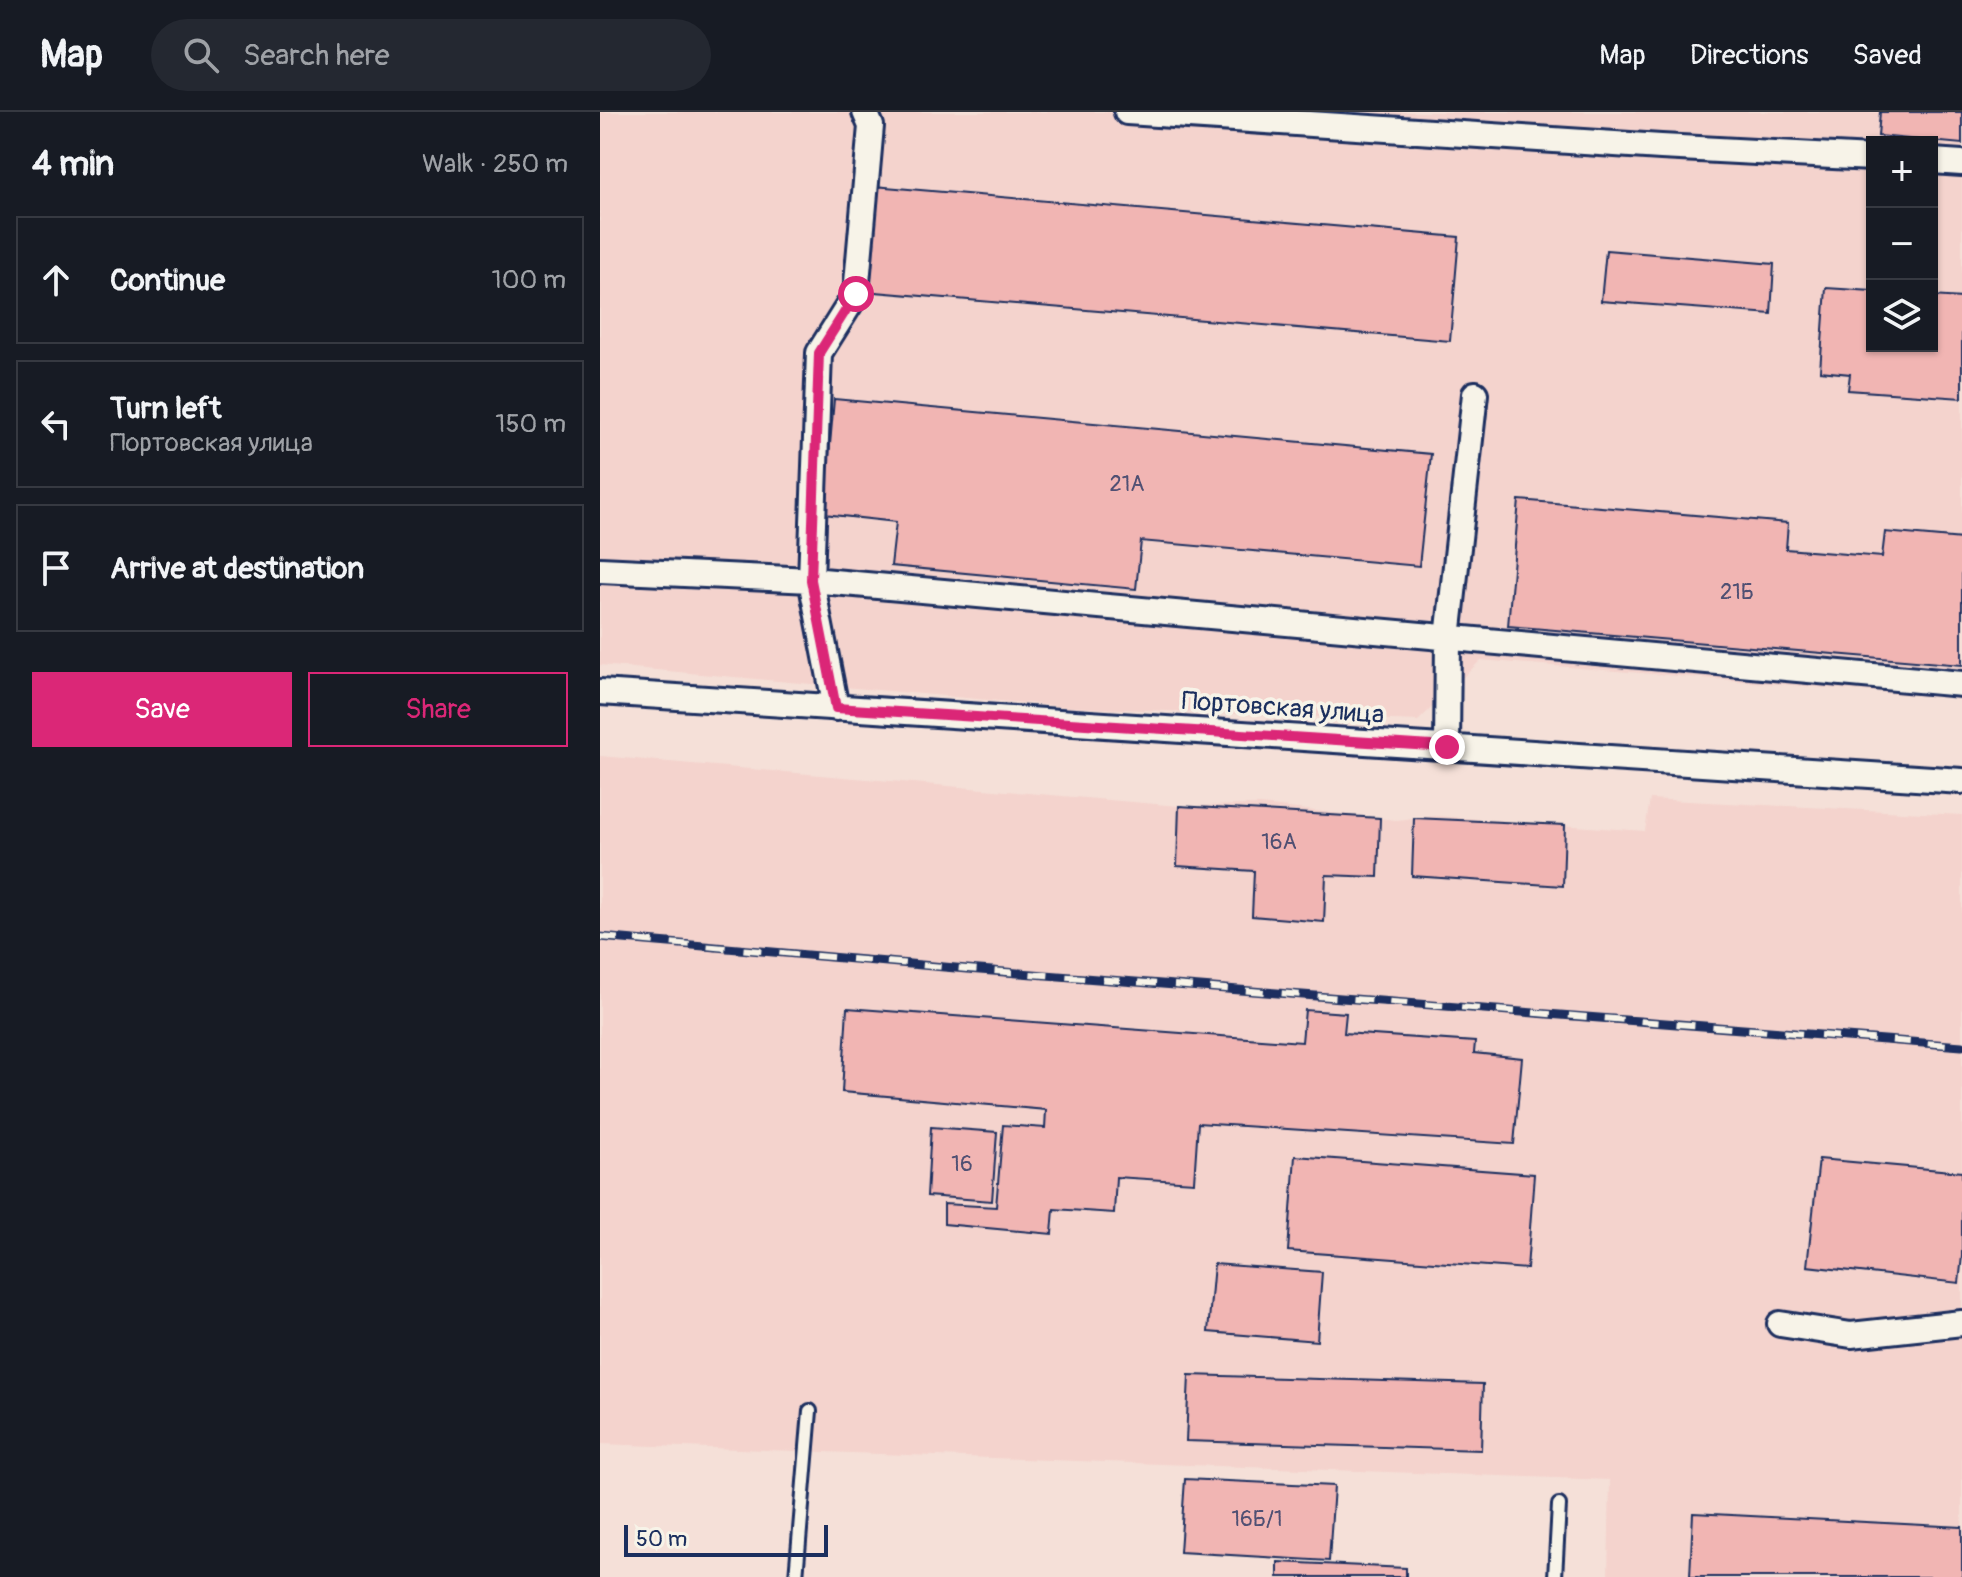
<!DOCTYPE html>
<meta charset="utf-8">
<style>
body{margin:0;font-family:Pangolin,sans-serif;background:#242831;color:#f1f3f6}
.controls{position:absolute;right:24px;top:24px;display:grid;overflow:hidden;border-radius:0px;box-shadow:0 2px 6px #0004}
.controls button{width:72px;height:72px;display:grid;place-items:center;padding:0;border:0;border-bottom:2px solid #363941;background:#171b24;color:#f1f3f6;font:40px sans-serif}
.scale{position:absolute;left:24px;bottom:20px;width:204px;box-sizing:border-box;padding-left:8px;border:4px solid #1b2f5e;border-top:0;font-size:22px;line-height:28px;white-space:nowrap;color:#1b2f5e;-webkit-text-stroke:6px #f7f3e8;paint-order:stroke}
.stop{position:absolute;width:24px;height:24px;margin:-18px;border:6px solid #db2777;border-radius:50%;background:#fff}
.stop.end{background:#db2777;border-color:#fff;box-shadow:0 2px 8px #0008}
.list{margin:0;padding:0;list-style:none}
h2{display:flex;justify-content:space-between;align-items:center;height:104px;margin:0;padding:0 32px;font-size:34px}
h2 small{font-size:26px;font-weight:400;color:#9ea1a6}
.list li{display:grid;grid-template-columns:52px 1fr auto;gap:24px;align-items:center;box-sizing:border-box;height:128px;margin:0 16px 16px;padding:0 16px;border:2px solid #363941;border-radius:0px}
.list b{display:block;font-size:30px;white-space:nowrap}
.list p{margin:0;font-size:26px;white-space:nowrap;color:#9ea1a6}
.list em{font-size:26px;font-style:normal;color:#9ea1a6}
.actions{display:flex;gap:16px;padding:24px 32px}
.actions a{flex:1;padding:18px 0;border:2px solid #db2777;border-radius:0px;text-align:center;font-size:28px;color:#db2777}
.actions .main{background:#db2777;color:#fff}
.icon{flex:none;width:44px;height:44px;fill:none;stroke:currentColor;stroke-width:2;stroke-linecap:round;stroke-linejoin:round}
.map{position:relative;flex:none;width:1362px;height:1465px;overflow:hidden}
header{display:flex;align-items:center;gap:48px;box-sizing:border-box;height:112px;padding:0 40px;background:#171b24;border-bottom:2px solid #363941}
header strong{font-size:38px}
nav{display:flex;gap:44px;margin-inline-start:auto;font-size:28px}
.search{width:560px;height:72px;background:#242831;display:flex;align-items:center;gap:20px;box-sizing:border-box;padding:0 28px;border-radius:44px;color:#9ea1a6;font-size:30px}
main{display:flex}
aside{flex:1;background:#171b24}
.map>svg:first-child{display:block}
</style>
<header>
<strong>Map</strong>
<div class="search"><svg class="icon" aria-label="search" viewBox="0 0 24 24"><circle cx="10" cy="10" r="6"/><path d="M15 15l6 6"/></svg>Search here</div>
<nav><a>Map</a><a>Directions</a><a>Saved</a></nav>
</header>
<main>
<aside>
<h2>4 min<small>Walk · 250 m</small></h2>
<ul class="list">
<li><svg class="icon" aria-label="ahead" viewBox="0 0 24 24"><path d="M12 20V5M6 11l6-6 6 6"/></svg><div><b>Continue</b></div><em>100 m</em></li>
<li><svg class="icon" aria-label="left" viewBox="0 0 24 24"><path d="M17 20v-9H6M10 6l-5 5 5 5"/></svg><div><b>Turn left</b><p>Портовская улица</p></div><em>150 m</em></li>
<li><svg class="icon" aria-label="arrive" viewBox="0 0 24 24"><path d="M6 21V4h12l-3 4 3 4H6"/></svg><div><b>Arrive at destination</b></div></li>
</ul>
<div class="actions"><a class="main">Save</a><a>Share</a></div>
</aside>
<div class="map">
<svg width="1362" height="1465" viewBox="0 0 1362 1465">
<rect width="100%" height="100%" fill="#f5e0d8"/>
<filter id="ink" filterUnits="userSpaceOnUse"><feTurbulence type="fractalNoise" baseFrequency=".0125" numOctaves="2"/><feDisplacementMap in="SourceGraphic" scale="16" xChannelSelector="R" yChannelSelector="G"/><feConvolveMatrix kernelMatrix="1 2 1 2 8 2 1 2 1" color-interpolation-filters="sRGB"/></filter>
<g filter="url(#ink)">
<path fill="#f4d3cd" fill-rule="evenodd" d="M0,0H1362V587L881,548L818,609L467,595L0,553ZM1272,30H1332V234H1272Z
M0,644L579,694L660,693L796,708L837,704L1045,719L1050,687L1362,703V1465H1008L1010,1368L0,1332Z"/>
<path fill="#f1b5b3" stroke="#1b2f5e" stroke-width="2" d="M1280,0H1362V32L1278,24Z
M274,74L859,125L850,229L264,179Z
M1006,138L1174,152L1171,202L1001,189Z
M1226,176L1272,179V234H1332V184L1362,186V286L1248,278L1250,262L1220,259Z
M234,287L831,342L819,454L541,429L536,477L291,454L296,410L224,402Z
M919,388L1188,411L1186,437L1282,445L1285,420L1362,427V553L908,514Z
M579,694L780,706L778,765L726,763L724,810L652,804L654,759L577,754Z
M814,706L965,713L963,774L812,764Z
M247,896L702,930L705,898L746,901L744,921L875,930L874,941L922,946L914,1032L598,1011L594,1070L516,1065L514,1101L454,1097L452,1122L344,1112V1092L396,1095L403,1013L445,1016L446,998L242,980Z
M331,1015L397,1020L392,1089L327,1084Z
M695,1044L934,1062L927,1157L688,1139Z
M1219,1047L1362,1060V1144L1359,1171L1207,1154Z
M614,1152L722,1160L717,1229L608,1220Z
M589,1263L883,1272L881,1338L586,1329Z
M585,1367L734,1374L729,1449L580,1440Z
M1093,1401L1362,1415V1465H1090Z
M678,1450L806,1456V1465H678Z"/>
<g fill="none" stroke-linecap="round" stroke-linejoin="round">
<g stroke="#1b2f5e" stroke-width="18">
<path id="lane" d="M196,1465L210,1299
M955,1465L959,1393"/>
</g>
<g stroke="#1b2f5e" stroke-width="30">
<path id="street" d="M527,0L1061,35L1272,46
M1332,49L1362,51
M0,458L211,468L1362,572
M0,580L1362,669
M236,596L211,468L219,241L256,182L271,14L265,0
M847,635L848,526L875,282
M1180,1212L1251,1223L1362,1211"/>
</g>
<use href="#lane" stroke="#f7f3e8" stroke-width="12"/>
<use href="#street" stroke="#f7f3e8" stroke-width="24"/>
<g stroke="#1b2f5e" stroke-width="9">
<path id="rail" d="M0,825L367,857L1362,934"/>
</g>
<use href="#rail" stroke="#f7f3e8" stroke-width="6" stroke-dasharray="18" stroke-linecap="butt"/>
</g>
</g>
<g fill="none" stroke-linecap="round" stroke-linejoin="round" filter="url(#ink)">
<path stroke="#db2777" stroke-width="10" d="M256,182L219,241L211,468L236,596L847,635"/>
</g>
<g text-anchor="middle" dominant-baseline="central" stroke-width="7" stroke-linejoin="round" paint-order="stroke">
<g font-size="22" fill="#505073">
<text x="527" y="372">21А</text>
<text x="1137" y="480">21Б</text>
<text x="679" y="730">16А</text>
<text x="362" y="1052">16</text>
<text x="657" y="1407">16Б/1</text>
</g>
<g font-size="26" fill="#1b2f5e" stroke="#f7f3e8">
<text transform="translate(683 596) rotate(4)">Портовская улица</text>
</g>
</g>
</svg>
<div class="controls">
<button>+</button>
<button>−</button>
<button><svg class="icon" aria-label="layers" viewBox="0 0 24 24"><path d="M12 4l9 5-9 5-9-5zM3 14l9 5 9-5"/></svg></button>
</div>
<div class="scale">50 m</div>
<div class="stop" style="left:256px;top:182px"></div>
<div class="stop end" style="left:847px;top:635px"></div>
</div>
</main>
